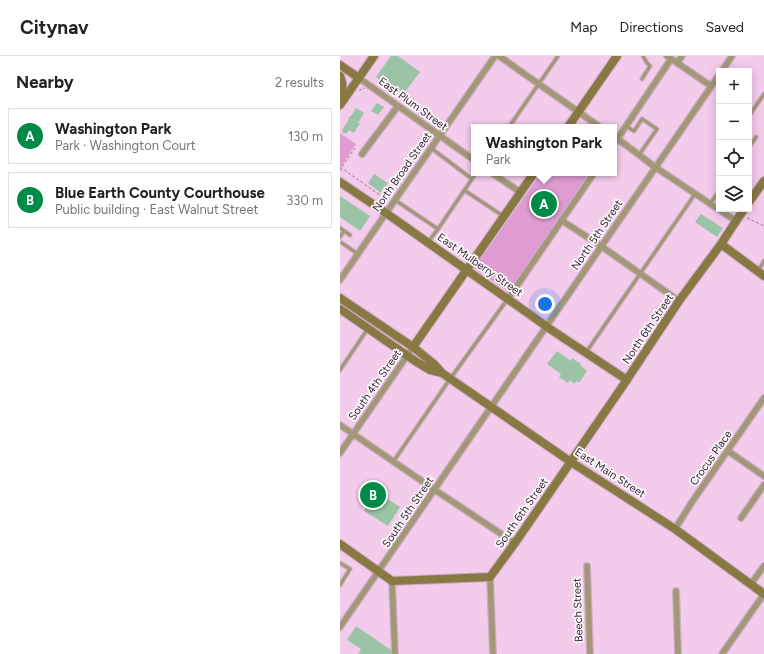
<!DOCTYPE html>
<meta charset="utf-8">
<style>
body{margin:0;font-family:Figtree,sans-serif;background:#f2f2f2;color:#222}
.controls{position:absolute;right:12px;top:12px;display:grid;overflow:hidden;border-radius:0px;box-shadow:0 2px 10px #0003}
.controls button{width:36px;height:36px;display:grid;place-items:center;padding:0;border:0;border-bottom:1px solid #e0e0e0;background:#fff;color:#222;font:20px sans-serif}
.you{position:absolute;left:205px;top:248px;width:14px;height:14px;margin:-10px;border:3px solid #fff;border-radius:50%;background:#1a73e8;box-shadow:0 0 0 6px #1a73e833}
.badge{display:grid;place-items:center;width:26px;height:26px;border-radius:50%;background:#008a47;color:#fff;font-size:13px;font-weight:700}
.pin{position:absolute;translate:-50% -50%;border:2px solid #fff;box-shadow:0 1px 4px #0006}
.popup{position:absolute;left:131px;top:68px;width:146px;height:52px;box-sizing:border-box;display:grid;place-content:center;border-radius:0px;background:#fff;filter:drop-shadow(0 1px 3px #0005);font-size:13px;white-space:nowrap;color:#767676}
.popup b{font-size:15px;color:#222}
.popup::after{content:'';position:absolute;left:50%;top:100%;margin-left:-8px;border:8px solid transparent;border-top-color:#fff}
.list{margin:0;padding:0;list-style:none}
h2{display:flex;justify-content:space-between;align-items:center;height:52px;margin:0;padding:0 16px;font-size:17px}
h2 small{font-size:13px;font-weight:400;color:#767676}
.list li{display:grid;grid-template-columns:26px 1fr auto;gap:12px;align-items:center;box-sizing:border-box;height:56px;margin:0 8px 8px;padding:0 8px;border:1px solid #e0e0e0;border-radius:0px}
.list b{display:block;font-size:15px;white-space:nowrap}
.list p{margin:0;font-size:13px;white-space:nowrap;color:#767676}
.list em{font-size:13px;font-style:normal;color:#767676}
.icon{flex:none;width:22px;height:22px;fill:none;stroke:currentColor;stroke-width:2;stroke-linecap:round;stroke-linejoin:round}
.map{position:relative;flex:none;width:424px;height:598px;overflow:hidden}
header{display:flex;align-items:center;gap:24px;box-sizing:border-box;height:56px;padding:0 20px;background:#fff;border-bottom:1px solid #e0e0e0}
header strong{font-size:19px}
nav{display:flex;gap:22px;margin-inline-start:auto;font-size:14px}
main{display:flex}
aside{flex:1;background:#fff}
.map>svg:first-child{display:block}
</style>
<header>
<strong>Citynav</strong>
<nav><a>Map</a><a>Directions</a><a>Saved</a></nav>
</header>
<main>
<aside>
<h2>Nearby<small>2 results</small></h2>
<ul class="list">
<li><span class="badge">A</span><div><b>Washington Park</b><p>Park · Washington Court</p></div><em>130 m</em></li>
<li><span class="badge">B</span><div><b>Blue Earth County Courthouse</b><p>Public building · East Walnut Street</p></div><em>330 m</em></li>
</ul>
</aside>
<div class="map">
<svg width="424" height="598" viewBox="0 0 424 598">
<rect width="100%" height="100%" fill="#f3cbeb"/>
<path fill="#de9cd3" d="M0,77L16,88L1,111L0,110Z
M201,117H249L169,236L134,212Z"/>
<path fill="#9ac4a5" d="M51,0H58L80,16L62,40L36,21Z
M37,47L44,51L38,59L31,55Z
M16,52L24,57L18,67H20L14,77L9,74L7,77H3L2,74L8,65L9,61L11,60Z
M34,118L48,127L41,137L28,127Z
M0,140L30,160L20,175L0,161Z
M361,158L383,172L377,181L355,166Z
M217,295L231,305L232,302L241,308L240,309L247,315L239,327L237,325L234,328L230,324L228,327L219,321L221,318L207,308Z
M36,436L60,451L48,470L24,455Z
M16,570L51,594V598H18L21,593L7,584Z"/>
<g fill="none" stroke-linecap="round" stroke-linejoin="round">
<g stroke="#cdaac6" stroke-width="5">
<path id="lane" d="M302,23L310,10L307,7L303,0
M409,60L424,38
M286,70L294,75L302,63L317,73L299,99
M169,71L218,0
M409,91L416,81
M132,123L136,117
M124,134L163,160
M55,144L98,173L132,123L91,92
M370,148L379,135
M0,172L10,179
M0,181L4,175
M88,186L98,173
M2,187L18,198
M418,215L424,205
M247,295L355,138
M0,314L27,274
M53,406L110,323L167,244
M0,507L10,513L0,529"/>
</g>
<g stroke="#cdaac6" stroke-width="8">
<path id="street" d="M159,0L260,71
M327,0L371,30
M337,7L342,0
M382,15L392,0
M19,22L134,104
M274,80L315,111L396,165
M274,88L331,3
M22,98L58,50
M152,117L180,136
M221,164L261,190L339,245
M0,224L55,144L155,0
M168,243L254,117
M0,369L95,434L175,487
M388,395L424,420
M0,397L73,291
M401,462L424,429
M335,473L352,446L424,342
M247,510L250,598
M150,521L153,598
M52,525L55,598
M411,528L424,510
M336,535L338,598
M0,571L151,351L379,19
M382,598L424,538"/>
</g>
<g stroke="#cdaac6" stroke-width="10">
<path id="secondary" d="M0,9L19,22
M0,20C4,28 3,35 0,43
M0,49L34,0
M228,71L277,0
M0,126L46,157L213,275L287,324
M409,146L424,125
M381,188L424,220
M0,242L73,291L94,308L102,317L231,406L335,473L424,538
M0,253L75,305L90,314L102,317
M73,291L194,117
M0,488L52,525L150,521L175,487L282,331L339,245L381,188L404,153"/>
</g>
<path stroke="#9c7f97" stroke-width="1" stroke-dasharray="3 2" stroke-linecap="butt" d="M19,34L24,33V32
M0,111L44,142
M1,115V112L15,92
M407,162L424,170"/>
<use href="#lane" stroke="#a39875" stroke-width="3"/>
<use href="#street" stroke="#a39875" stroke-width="5.5"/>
<use href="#secondary" stroke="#887842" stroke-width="8"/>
</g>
<g text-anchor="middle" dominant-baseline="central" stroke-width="3.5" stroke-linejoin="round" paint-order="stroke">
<g font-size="11" fill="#372734" stroke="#fdf8fc">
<text transform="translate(73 48) rotate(36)">East Plum Street</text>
<text transform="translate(62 116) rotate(-55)">North Broad Street</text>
<text transform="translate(257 179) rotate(-56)">North 5th Street</text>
<text transform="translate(140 209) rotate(35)">East Mulberry Street</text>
<text transform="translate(308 273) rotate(-56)">North 6th Street</text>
<text transform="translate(35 329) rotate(-55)">South 4th Street</text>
<text transform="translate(371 402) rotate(-55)">Crocus Place</text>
<text transform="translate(270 417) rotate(33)">East Main Street</text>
<text transform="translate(68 456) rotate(-56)">South 5th Street</text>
<text transform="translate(182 457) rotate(-55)">South 6th Street</text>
<text transform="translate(238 554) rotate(-92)">Beech Street</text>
</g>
</g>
</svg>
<div class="controls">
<button>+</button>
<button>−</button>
<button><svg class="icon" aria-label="locate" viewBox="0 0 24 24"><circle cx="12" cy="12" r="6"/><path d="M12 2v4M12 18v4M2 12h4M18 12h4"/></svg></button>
<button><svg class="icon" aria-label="layers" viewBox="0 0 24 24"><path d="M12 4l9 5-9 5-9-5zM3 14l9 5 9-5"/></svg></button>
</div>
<div class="you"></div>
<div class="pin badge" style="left:204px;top:148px">A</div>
<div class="popup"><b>Washington Park</b>Park</div>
<div class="pin badge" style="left:33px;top:439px">B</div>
</div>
</main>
